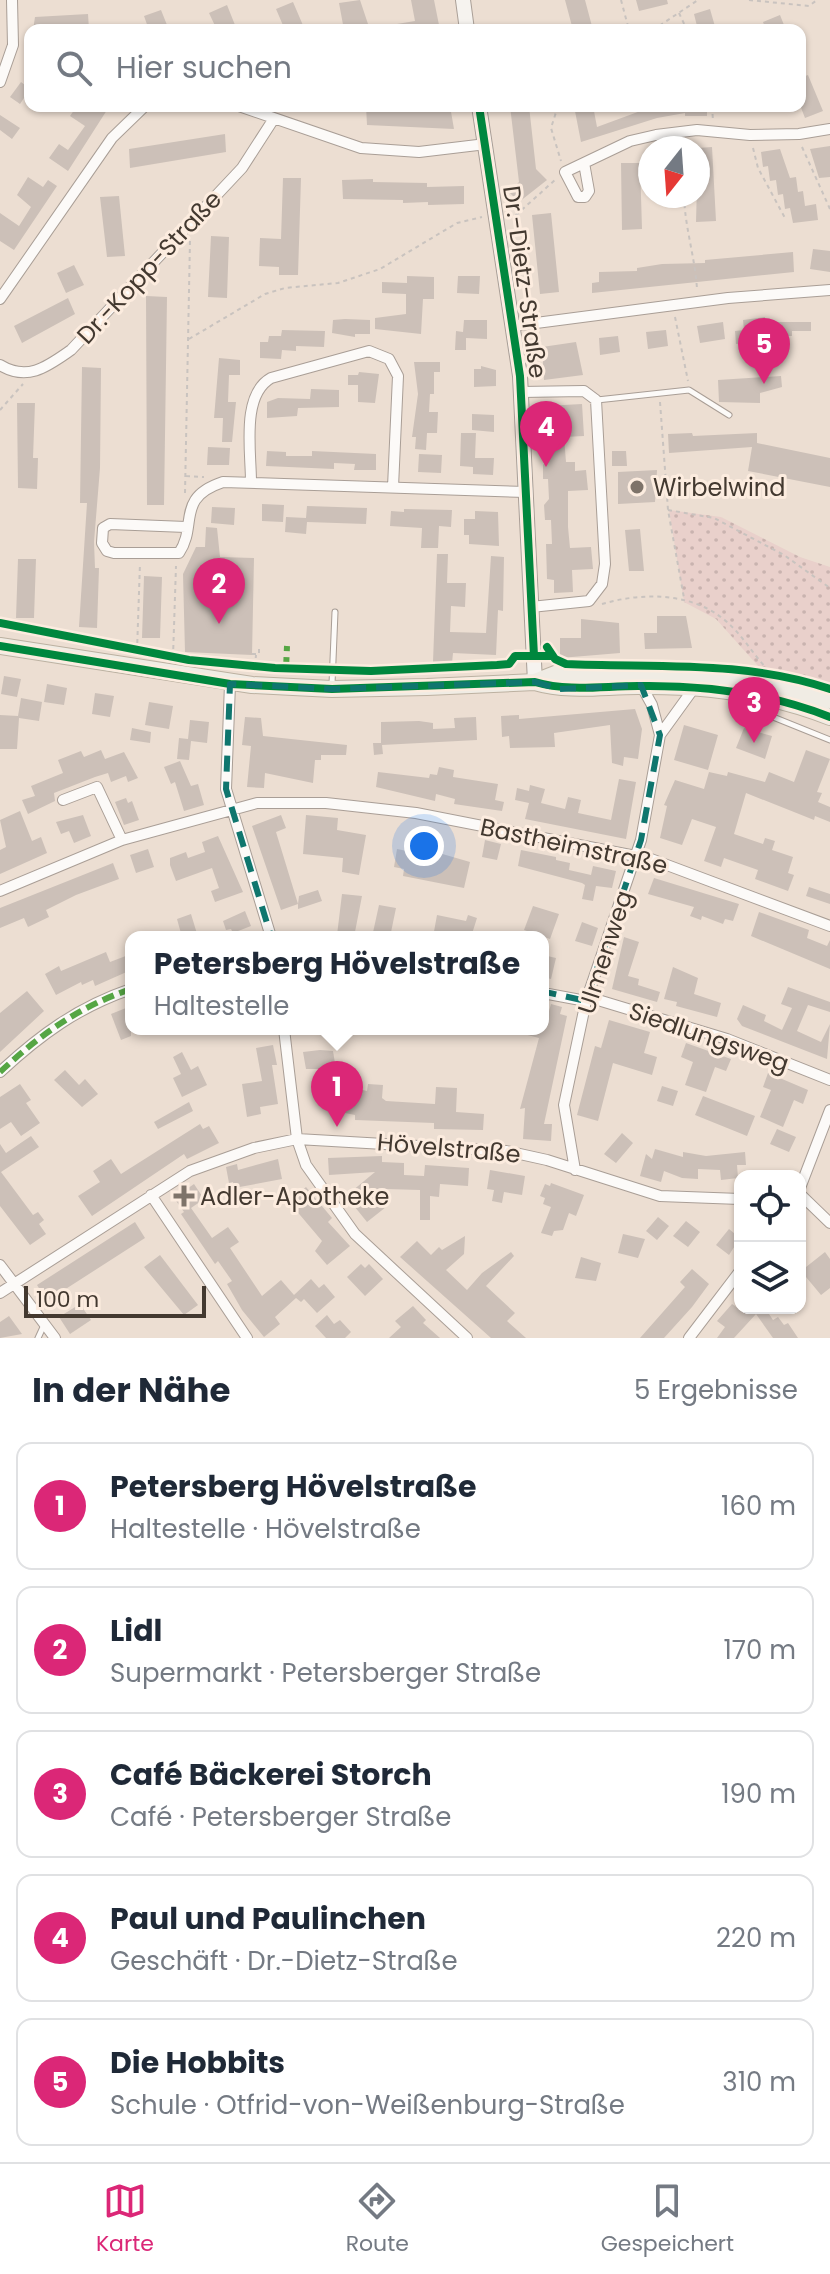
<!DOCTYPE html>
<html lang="de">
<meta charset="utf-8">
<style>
body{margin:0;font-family:Poppins,sans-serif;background:#f6f6f7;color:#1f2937}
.controls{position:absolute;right:24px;bottom:24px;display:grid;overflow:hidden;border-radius:16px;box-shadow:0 2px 6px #0004}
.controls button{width:72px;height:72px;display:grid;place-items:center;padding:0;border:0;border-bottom:2px solid #e0e1e3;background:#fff;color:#1f2937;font:40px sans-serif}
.compass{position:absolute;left:638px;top:136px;width:72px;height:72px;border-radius:50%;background:#fff;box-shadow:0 2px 6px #0004;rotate:197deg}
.scale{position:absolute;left:24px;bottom:20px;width:182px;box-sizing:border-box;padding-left:8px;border:4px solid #433930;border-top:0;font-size:22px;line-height:28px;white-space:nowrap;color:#433930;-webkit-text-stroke:6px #fcecdf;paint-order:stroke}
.you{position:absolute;left:424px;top:846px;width:28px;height:28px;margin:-20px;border:6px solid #fff;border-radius:50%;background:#1a73e8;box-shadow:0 0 0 12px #1a73e833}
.badge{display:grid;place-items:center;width:52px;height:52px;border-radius:50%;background:#db2777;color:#fff;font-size:26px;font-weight:700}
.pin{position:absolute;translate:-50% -66px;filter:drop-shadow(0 2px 4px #0008)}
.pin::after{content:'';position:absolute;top:42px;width:28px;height:24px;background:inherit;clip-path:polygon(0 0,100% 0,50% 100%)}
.popup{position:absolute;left:125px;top:931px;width:424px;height:104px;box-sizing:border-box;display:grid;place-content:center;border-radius:16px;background:#fff;filter:drop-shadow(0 2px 6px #0005);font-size:26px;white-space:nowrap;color:#747a83}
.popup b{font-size:30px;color:#1f2937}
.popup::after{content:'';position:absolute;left:50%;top:100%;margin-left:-16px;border:16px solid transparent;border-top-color:#fff}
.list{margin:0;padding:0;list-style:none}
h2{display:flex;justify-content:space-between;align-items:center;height:104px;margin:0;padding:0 32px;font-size:34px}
h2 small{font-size:26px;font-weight:400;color:#747a83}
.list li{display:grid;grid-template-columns:52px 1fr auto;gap:24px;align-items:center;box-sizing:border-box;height:128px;margin:0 16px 16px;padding:0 16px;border:2px solid #e0e1e3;border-radius:16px}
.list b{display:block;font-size:30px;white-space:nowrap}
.list p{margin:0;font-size:26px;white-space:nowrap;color:#747a83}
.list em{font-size:26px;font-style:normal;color:#747a83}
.icon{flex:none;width:44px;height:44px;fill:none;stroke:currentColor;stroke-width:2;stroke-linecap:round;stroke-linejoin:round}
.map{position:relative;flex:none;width:830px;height:1338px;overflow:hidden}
.search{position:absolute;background:#fff;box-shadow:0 2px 6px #0004;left:24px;right:24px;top:24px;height:88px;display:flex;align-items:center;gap:20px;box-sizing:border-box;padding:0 28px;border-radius:16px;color:#747a83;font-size:30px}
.sheet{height:824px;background:#fff}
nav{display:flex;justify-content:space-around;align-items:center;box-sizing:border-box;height:112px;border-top:2px solid #e0e1e3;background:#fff;font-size:22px;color:#747a83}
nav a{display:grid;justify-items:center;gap:4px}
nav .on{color:#db2777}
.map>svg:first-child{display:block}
</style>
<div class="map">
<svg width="830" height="1338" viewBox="0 0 830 1338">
<defs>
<pattern id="park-dots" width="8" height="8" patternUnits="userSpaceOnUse" patternTransform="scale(2)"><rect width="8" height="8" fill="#e9d0cb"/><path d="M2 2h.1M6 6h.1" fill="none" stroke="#c9b3af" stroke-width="1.8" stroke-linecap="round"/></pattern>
</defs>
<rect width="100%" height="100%" fill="#ecded2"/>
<path fill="url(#park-dots)" d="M669,510L721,517L800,557L830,567V686L759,667L716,619L684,602Z"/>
<path fill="#ccc0b8" d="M360,0L370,30H344L339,3Z
M411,0H434L440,30H392L391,25L415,21Z
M565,0H585L593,30H573Z
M636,0H667L668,4L639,11Z
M293,2L305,30H285L276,9Z
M227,5L237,30H217L209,13Z
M710,9L716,30H698L694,14Z
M161,10L169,30H149L144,16Z
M88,14L89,30H33L35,17Z
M780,15L786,30H766L763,22Z
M808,75L823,111L805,118L800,105V78Z
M21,82L30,89L20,104L10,97Z
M77,106H102L107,110L68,171L49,158L59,144L68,150L85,126L70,116Z
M366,106H450L454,129L367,125Z
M510,106H529L536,169L547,180L519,202L509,192L519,182Z
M574,106H593L597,127L654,106H707V116H685V113L657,118L581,142Z
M0,115L20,128L12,139L0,130Z
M225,134L226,152L130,168L129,149Z
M830,146V177L819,178L810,149Z
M712,147L716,221L696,222L698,148Z
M780,149L790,178L796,177L798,192L803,191L805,206L816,204L818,220L793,223L790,208L785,209L783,194L778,195L776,180L770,181L768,166L763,167L761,152Z
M621,163H640L642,229L622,230Z
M28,177L43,187L48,180L57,186L14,250L0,241V213L19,226L31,207L17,195Z
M283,178H301L298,275H279V267L259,266L260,238L281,239Z
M373,179V182L427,183V187L464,186V204L428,205V202L403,203V200L343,199L342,180Z
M119,196L125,256L107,257L100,197Z
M551,213L559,292L540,294L532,215Z
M211,236L229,237L227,298L208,297Z
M813,249L830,251V272L810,269Z
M793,252L794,272L592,293V283L599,282V272L637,271V268L662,264L705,263V260Z
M74,265L84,285L66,293L57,273Z
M407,276L434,277V299H423L421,334L375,329V318L406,314V294L382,293V282L407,283Z
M458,276H480L479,294L457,293Z
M146,296L167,297L164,505H147Z
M68,298L75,314L22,343L14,326Z
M765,317V322H811V331H792V336H781V332L745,337L746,343L736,344L735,331L744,330L743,320Z
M345,319L370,320V334H355V337L332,333L333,320Z
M464,320H487V339L466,338V350H455L456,331L463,332Z
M723,322L725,339L700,343L697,326Z
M282,330L325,331L324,347L296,346V351L282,350L281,359L260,358V342H268L269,336H281Z
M666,330L668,346L648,349L646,332Z
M618,336L620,352L600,355L599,338Z
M576,342L583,375L544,380L542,347Z
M219,358L240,360V375H229L228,402H236L232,442H222L223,418H214Z
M414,362H440V372H434V394H430L429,412H438L437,433H427L426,450L415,449L416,437H412L418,394Z
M481,366L496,370V386L474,387V369H481Z
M82,367L101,368L100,468L94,542L95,568H99L97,628L79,627L87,503H80Z
M359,372L379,374L375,403L358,402V385H348V375H358Z
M781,376L782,387L760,393V403L719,402L718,380Z
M311,389L339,390V407L298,408L297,416L267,418V402L278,398L310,399Z
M17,403H35L33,458H38L37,489L18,488Z
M582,404L584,436L564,437L566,462H575V471L586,470L588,490L568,491V527L570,548L591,547L593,569L572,570L573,592L554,593V580L547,579L546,544H552L551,520H545L544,505L549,499L548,479H543V465L547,460L540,418H546L545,406Z
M472,414L494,415V432L472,430Z
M461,433H476L475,458H494L493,475L473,474V467L460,466Z
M692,433L693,436L757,433V443L830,458V487L748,471L752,447L669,453L668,434Z
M208,447L230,448L229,465H207Z
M267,451L286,452V456H312V451L376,454V470H354L355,464L334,463V469L266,466Z
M612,451H626L627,466H612Z
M419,454L442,455L441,473L418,472Z
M657,470L655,502L618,504V472Z
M262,504L284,505L283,522L262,521Z
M307,506L367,508L366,524L307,522L306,534L285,532L286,517L306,518Z
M212,507L235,508L234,525L211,523Z
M404,509L452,510L451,527L439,526L438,548H421L422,528L390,526L391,511L404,512Z
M475,511L498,512L499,546L469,544V535H464V519H475Z
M206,527L217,528L220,557L254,558L252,655L185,652L183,574L196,547H205Z
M640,529L644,571H629L625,530Z
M437,554H448L447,583H466L465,607L451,606L450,632L486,633L491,556L504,557L503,611L498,610L496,655L453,653L452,663L433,662Z
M18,559H36L34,618H16Z
M144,576L162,577L160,638H142Z
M657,616H686L692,648L645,649L644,633H657Z
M581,619L619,623L620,653L560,658V638H581Z
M4,676L21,679L17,697L1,694Z
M47,684L67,688L64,705L44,702Z
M95,693L114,696L110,717L92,714Z
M21,698L42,702L39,721L19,718L17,749H0V715L18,716Z
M149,702L173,706L169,729L145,725Z
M635,709L642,729L638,759L624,757L623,766L612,763L610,725L554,733L555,747L510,748L509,736L502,737L501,716L519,715V719Z
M245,717L261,718L263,736L347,745L346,755H321V760H315L313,783L265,773L264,788L247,787L251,746L242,745Z
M476,717L477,740L382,745L383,754L374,755L373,743H381V722L419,721L433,723V729L455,728L454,718Z
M190,720L209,722L207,743L191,741L189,760L177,759L179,738L188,739Z
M684,725L718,735L708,770L674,760Z
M132,728L151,732L150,743L130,740Z
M744,728L772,736L765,759L736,748Z
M101,750L105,759L124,752L138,778L128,782L126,776L111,782L108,773L95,777L54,793L55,801L28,814L22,800L35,796L31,786L63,773L58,760L81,751L84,757Z
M806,750L830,759L817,792L822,793L818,802L830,807V822L815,816L814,820L746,793L734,834L763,844L765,838L775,841L772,850L793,857L788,873L794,875L788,891L755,879L758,870L724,858L721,867L704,861L716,827L692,819L682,845L660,838L667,806L664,805L675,780L704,789L709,772L727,776L728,772L765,782L769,772L794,782Z
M180,761L191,786L198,784L204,805L184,811L175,782L171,784L164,767Z
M439,767L454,770L453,777L498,784L495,800L504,802L502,811L454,804L455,799L436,794L435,801L376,787L378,772L429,778L430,774L437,775Z
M619,779L636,782L626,839L525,819L529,803L515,800L517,788L529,791L530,785L545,789L541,803L565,809L568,797L581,800L578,813L611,820Z
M126,798L128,803L132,801L139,820L124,825L115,802Z
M20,811L32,841L41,837L47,853L0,874V850L6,847L0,820Z
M83,815L91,836L74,843L69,831L61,834L56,822Z
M281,815L286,828L276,832L298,904L299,896L318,890L322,901L298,909V904L281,910L252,826Z
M306,815L338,818L337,830L366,835L359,875L342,872L343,858L303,854Z
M218,836L243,892L215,902L211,891L219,888L212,868L176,881L170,865V858L186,852L188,858L205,852L202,842Z
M485,840L501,844L497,860L482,857Z
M408,844L470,862L464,888L403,876L404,869L394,867L397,849L407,851Z
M148,849L154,867L136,873L130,855Z
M521,850L556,857V860L570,863L569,870L591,875L593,866L616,871L612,888L596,886L593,901L582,899L585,885L582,883L518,866Z
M113,863L119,879L76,895L46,910L49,917L28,927L24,918L0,928V908Z
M654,878L739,904L733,921L725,919L723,924L702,916L701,920L690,916L694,907L648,894Z
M809,887L830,894V904L806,896Z
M342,894L362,896L354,937L337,935Z
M379,905L396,908L390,937H372Z
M533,906L559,914L550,939L524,930Z
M245,911L251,926L233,933L231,929L226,930L223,921Z
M759,912L809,930L807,938L827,946L830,940V969L751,936Z
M191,914L198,937H182L177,919Z
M437,915L466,921L468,915L477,918L471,937H433Z
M582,922L598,928L592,946L575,941Z
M624,937L639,942L628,976L639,979L638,985L660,992L657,1002L612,989Z
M106,952L110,962L131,954V970L95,986L93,980L82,985L81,982L56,995L45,974L59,966L61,971Z
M543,955L556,958L551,979L543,977Z
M673,967L698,978L694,994L721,1003L717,1017L676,1006L677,1002L664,999Z
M788,987L830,1002V1012L808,1005L797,1031L821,1042L830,1024L827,1059L742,1026L737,1019L743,1005L766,1015L764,1021L782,1030L792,1008L781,1004Z
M27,991L44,1011L0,1052V1013Z
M551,1004L562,1007L560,1014L567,1016L544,1124H552L551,1141L523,1139L525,1108L520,1109L539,1038L516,1032L517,1029H544Z
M131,1006V1036L121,1040L111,1014Z
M609,1020L650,1032L644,1053L657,1057L652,1075L613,1063L598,1121L577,1115L595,1046L601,1048Z
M686,1043L731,1059L726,1071L715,1067L706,1092L685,1085L693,1062L681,1057Z
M273,1045L277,1065H272L278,1104L260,1107L261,1114L247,1117L242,1084L262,1081L256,1048Z
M320,1050L333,1051L336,1069H306L303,1052Z
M182,1052L191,1070L198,1066L207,1085L182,1097L173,1078L181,1074L173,1057Z
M65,1070L79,1085L85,1079L98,1094L82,1107L54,1080Z
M768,1073L808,1090L803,1104L794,1100L783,1127L760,1117L771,1090L763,1087Z
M330,1083L367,1091L368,1084L383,1085L382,1098L386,1101L435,1104L436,1087L457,1088L456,1112L484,1114L483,1130L434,1129V1123L355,1120V1115L325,1109Z
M20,1084L31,1100L26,1103L40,1123L21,1136L11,1122L0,1129V1097Z
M662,1086L678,1091L673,1106L657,1101Z
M703,1096L755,1116L747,1136L695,1115Z
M189,1102L193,1111L158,1129L154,1122Z
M200,1124L203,1129L209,1126L219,1143L187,1159L184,1154L92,1216L78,1196L100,1182L93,1171L111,1159L121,1174Z
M777,1129L796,1137L789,1152L770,1144Z
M622,1133L633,1143L616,1163L604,1154Z
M31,1136L39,1147L1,1172L33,1215L38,1212L44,1220L39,1224L46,1234L30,1245L0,1206V1144L6,1153Z
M655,1149L683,1157V1152L706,1156L745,1152L746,1165H737L738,1178L721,1180L720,1170L698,1169V1179L682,1178L664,1171L661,1182L640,1176L646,1154L652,1159Z
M382,1156V1162L404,1163V1175L424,1176L425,1165L469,1168L468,1186L440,1184L439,1197L430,1196V1220H420V1190L386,1189V1207L367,1222L346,1196L375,1172L329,1175L328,1158Z
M278,1159L282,1179L234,1188L233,1182L229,1183L226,1167L237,1164L238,1170Z
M490,1170L525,1176L522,1195L504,1192L502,1203L492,1201L494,1190L487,1189Z
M551,1183L584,1195L576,1216L569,1213L563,1230L554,1231L552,1236L541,1233L551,1207L543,1204L545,1198L540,1196L545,1184L550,1186Z
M194,1184L204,1199L191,1208L212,1238L228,1227L239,1242L230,1248L262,1296L281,1280L294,1295L311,1279L319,1288L324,1284L335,1297L317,1313L304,1299L301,1302L296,1298L275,1317L280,1324L264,1337L242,1310L227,1284L232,1281L218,1261L215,1264L181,1214L184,1212L174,1198Z
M306,1187L332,1218L328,1222L350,1246L327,1265L315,1251L322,1241L289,1202Z
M658,1217L669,1226L657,1240L646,1231Z
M686,1221L700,1232L688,1247L673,1236Z
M135,1222L145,1238L47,1301L37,1285Z
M729,1229L740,1238L729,1255L716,1245Z
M623,1234L645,1239L638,1258L618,1253Z
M465,1236L464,1254L446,1270L467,1290L482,1273L511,1252L514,1256L486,1286L515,1313L507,1321L526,1338H491L400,1257L417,1241L431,1255L439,1247L442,1250Z
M825,1252L830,1259V1288L821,1295L801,1271Z
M160,1255L198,1305L184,1315L144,1267Z
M581,1257L601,1263L596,1281L575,1278Z
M361,1264L365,1268L369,1264L383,1279L365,1296L347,1277Z
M692,1269L709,1284L692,1307L664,1338H640L685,1287L680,1282Z
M80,1304L91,1320L70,1334L59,1317Z
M732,1304L738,1308H765L773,1320L778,1317L784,1325L788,1323L798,1338H773L756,1314L734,1338H717L725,1327L717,1321Z
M413,1306L426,1320L423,1323L440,1338H389L401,1327L395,1321Z
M327,1315L334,1324L340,1320L351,1332L345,1338H326L315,1326Z
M9,1316L22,1334L0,1338V1322Z"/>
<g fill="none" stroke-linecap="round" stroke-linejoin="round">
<g stroke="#a99e96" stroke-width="7">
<path id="service" d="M597,400L689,390L729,415
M332,684L335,612
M769,701L767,708L773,717L830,740
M38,1338L44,1325"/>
</g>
<g stroke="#a99e96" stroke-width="12">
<path id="minor" d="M0,82L13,45L12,0
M239,106L361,148L419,152L486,144
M584,163L589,191L585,197H578L565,172L630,141L656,135L697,130L750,135L799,134L830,129
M0,299L112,138L145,106
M513,326L728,298L830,290
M0,365C28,382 48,366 71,350L242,168L273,120
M521,392L584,391L596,400L605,564L602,584L589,601L531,607
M251,482C251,451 241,395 271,378L369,351L389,359L398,376L393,487
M186,527L110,524L103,528L102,543L107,551L114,553H179C198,525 175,498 223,482L526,492
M230,684L226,789L271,937
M641,685L652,705L660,735
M63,800L97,787L122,840
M0,891L122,840L257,803H326L416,813L651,859L830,926
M543,993L586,1001
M588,997L727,1039L830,1080
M284,1029L297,1139L306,1165L355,1234L467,1338
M0,1072C40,1035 78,1007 131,989
M575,1170L564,1105L586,1001L641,840L660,735L694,688
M800,1188L830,1110
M800,1194L830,1223
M151,1195L247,1338
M0,1265L55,1338
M0,1293L190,1171L254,1148L297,1139L506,1151L547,1160L660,1196L740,1199
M689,1338L740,1271"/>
</g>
<g stroke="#a99e96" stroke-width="16">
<path id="secondary" d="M463,0L467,30
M479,106L520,376L535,682"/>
</g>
<g stroke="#bcb1a1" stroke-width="18">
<path id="primary" d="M0,646L252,685L332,689L427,687L535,682L558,673L618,672L751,680L830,700
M535,682C569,692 602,686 638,686C702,685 770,693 830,717"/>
</g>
<path stroke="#c9c3bf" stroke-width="2" stroke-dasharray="4 4" stroke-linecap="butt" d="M621,0L629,30
M749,0L809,6L817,0
M679,13L687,30
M653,30L698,0
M558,106L551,128L561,161
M712,106L713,121
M802,147L830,209
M753,148L758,168L785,218
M684,196C685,228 695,257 697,289
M508,216H515L556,179
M675,317L688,381
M189,339L265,294L285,288L338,283L380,269L457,223L482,217
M660,402L668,510L684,598
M0,410L23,384
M186,476L204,477
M185,493L190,240
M668,510L714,518L784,555L830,588
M602,604C643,592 693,592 727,622C742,635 753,654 767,669
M137,651L140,563
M252,654H259V645
M173,657L176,566
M255,666L256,655"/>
<use href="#service" stroke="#fcfaf8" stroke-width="5"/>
<use href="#minor" stroke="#fcfaf8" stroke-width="10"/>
<use href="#secondary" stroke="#f6f3ef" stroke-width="14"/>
<use href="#primary" stroke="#f0ece4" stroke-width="16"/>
<path stroke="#55a644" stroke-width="6" stroke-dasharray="12 6" stroke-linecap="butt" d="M286,669L287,646
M0,1072C40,1035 78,1007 131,989"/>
<g stroke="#fcecdf" stroke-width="13">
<path id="cycleway" d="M479,106L520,376L534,656
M0,623L189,660L275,668L371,671L497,665L509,664L515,656H552
M0,646L230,684L332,689L535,682C569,692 602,686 638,686C702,685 770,693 830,717
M547,647L555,659L566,664C654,668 745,660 830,689"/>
</g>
<use href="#cycleway" stroke="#00873e" stroke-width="8"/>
</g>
<path fill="none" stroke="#0f766e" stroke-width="6" stroke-dasharray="16 10" stroke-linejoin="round" d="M535,682L559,689L641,685L660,735L641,840L586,1001L455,972L274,946L226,789L230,684L332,689Z"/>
<g fill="#7e7369" stroke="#fcecdf" stroke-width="3">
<circle cx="637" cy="487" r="8"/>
<path d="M180 1184h8v8h8v8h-8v8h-8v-8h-8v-8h8z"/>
</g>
<g text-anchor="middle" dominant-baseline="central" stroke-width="6" stroke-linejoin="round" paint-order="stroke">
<g font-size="24" fill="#433930" stroke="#fcecdf">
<text transform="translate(149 267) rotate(-47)">Dr.-Kopp-Straße</text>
<text transform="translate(525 282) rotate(82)">Dr.-Dietz-Straße</text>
<text transform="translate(574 846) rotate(12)">Bastheimstraße</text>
<text transform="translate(605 952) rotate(-72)">Ulmenweg</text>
<text transform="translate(709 1037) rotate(19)">Siedlungsweg</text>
<text transform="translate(449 1148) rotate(5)">Hövelstraße</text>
</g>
<g font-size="24" fill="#433930" stroke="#fcecdf" text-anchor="start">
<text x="653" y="487">Wirbelwind</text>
<text x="200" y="1196">Adler-Apotheke</text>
</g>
</g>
</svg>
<div class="controls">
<button><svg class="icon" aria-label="locate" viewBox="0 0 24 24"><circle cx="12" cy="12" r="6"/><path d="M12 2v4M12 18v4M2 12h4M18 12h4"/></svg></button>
<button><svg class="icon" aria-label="layers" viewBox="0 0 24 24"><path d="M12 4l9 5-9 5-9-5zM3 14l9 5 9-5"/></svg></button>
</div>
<svg class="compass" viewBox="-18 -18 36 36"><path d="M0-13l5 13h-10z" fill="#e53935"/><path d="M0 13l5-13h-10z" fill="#747a83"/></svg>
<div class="scale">100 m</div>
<div class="you"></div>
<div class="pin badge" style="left:337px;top:1127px">1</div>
<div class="popup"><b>Petersberg Hövelstraße</b>Haltestelle</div>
<div class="pin badge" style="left:219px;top:624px">2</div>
<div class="pin badge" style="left:754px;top:743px">3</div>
<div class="pin badge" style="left:546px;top:467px">4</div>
<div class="pin badge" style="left:764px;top:384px">5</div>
<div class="search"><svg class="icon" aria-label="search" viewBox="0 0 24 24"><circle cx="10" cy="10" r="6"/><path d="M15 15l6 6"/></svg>Hier suchen</div>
</div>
<section class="sheet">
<h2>In der Nähe<small>5 Ergebnisse</small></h2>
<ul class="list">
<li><span class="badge">1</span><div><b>Petersberg Hövelstraße</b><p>Haltestelle · Hövelstraße</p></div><em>160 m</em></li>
<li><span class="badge">2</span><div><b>Lidl</b><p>Supermarkt · Petersberger Straße</p></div><em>170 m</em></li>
<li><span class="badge">3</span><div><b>Café Bäckerei Storch</b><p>Café · Petersberger Straße</p></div><em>190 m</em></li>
<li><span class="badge">4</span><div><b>Paul und Paulinchen</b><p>Geschäft · Dr.-Dietz-Straße</p></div><em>220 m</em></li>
<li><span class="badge">5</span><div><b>Die Hobbits</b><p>Schule · Otfrid-von-Weißenburg-Straße</p></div><em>310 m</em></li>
</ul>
</section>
<nav>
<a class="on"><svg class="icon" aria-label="map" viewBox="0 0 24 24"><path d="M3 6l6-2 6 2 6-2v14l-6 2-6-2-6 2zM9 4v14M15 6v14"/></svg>Karte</a>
<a><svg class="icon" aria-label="directions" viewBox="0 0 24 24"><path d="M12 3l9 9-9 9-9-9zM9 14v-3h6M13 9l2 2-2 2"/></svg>Route</a>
<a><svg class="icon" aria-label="saved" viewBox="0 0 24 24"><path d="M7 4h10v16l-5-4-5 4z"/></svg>Gespeichert</a>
</nav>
